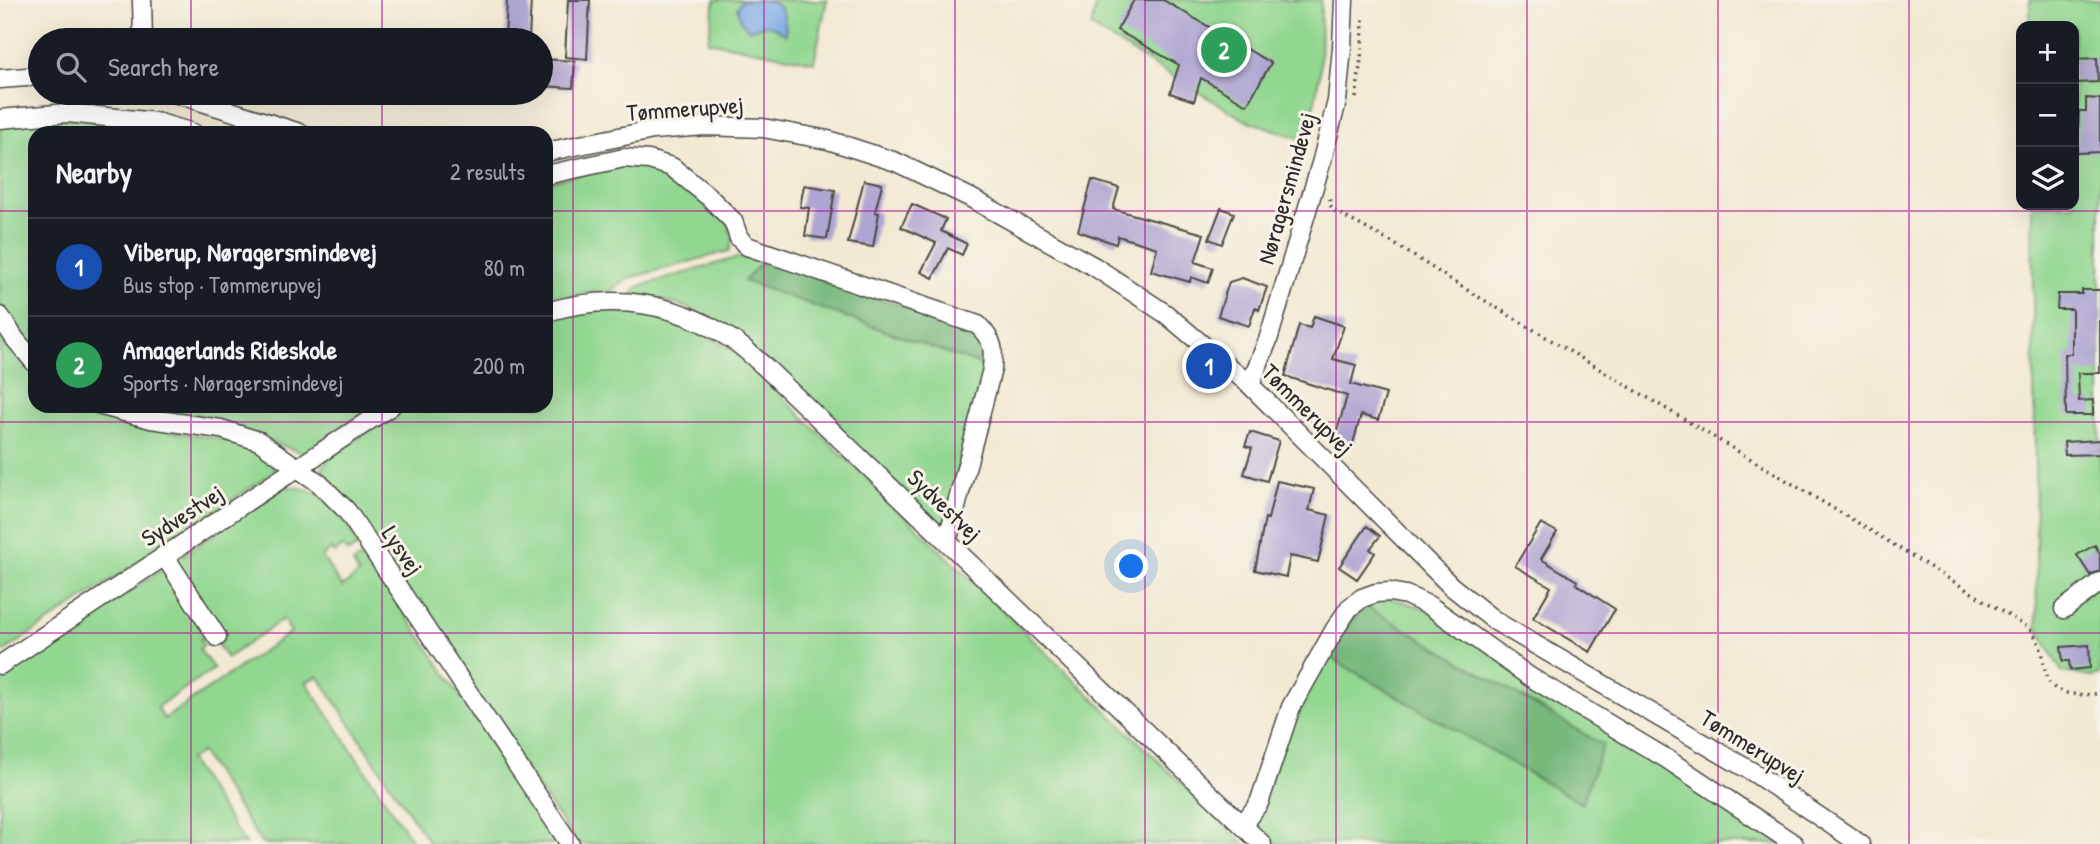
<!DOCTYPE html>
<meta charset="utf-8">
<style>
body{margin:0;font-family:"Patrick Hand",sans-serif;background:#20242c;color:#f1f3f6}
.controls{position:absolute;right:21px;top:21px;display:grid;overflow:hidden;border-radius:14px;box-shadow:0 7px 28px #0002}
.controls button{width:63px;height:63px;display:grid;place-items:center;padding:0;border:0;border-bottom:2px solid #363941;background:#171b24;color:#f1f3f6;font:35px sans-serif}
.you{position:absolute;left:1132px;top:567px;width:24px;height:24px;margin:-18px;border:5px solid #fff;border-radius:50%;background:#1a73e8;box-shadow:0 0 0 10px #1a73e833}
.badge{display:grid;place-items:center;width:46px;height:46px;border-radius:50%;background:#db2777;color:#fff;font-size:23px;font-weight:700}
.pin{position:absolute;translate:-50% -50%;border:4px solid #fff;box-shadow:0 2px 7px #0006}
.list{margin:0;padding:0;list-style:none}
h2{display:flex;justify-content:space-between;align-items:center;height:91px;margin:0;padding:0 28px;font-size:30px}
h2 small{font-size:23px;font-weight:400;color:#9ea1a6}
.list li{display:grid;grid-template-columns:46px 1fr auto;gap:21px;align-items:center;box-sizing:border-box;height:98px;padding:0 28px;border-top:2px solid #363941}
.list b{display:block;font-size:26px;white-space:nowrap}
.list p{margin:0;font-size:23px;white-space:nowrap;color:#9ea1a6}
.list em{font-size:23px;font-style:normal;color:#9ea1a6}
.icon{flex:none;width:38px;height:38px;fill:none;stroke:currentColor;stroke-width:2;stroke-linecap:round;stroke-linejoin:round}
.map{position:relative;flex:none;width:2100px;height:844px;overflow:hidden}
.search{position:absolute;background:#171b24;box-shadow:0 7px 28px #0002;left:28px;top:28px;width:525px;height:77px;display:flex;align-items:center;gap:18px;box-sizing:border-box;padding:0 24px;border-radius:38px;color:#9ea1a6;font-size:26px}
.panel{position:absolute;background:#171b24;box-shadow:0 7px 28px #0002;left:28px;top:126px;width:525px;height:287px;border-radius:21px}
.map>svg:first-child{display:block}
</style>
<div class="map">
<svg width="2100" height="844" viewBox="0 0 2100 844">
<rect width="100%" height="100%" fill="#f7f3e8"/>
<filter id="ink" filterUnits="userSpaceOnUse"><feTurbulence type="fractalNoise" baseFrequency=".0143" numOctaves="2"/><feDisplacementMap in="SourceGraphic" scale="14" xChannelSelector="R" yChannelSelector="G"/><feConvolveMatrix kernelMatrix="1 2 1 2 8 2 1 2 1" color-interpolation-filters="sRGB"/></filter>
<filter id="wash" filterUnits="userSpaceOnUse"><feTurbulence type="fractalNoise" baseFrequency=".00686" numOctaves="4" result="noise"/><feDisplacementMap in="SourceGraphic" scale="28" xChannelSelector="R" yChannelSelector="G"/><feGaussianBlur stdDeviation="1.57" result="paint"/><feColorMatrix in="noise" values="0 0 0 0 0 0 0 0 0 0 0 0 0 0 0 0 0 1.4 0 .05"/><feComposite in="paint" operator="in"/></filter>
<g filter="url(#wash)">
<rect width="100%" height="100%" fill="#f2e9d3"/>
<path fill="#91d790" stroke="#5e815e" stroke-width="2" d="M715,0H827L814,62L708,41Z
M1097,0H1321L1320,72L1308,141L1245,120L1091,27Z
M2030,0H2100V675L2092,677L2062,672L2037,627L2032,205H2074V26H2030Z
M76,118L178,133H35V352L22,337L0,305V124Z
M645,165L666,172L728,223L733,239L729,251L629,278L610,292H592L546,302V182L615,166Z
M739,257L765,259L745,280L987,367L943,527L725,326C696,308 665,299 632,294L637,287Z
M605,309C617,310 631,309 643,311C678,317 711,336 739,355L1244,844H577L325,479L321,470L327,459L406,406H546V322L570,313Z
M0,328L21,358L35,372V406H83L128,422L172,432L219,438L269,454L274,462V472L0,654Z
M122,406H373L302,453L278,444Z
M284,487C326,485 340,513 359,546L348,552L342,547L334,553L331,549L322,557L342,587L359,574L353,563L366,555L559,844H430L318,676L306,682L414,844H262L201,752L189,760L245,844H0V677L163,569L170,570L211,631L200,639L204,645L199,649L214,669L157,707L164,719L291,632L283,619L227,658L217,644L224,639L176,566L177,559Z
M1387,597L1427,609L1785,844H1272L1261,833L1257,815L1297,706L1338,632L1368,600Z"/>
<path fill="#74b87a" stroke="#507252" stroke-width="2" d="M765,259L979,332L986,342L987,367L744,281Z
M1364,605L1603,745L1582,804L1326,655Z"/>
<path fill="#79a9e4" stroke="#526a88" stroke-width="2" d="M742,0C776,0 785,0 786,35C769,23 768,23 749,30L741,21L737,8Z"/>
<g id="blocks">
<path fill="#afa5d2" d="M507,0H531L529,40H505Z
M568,0H590L587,59L565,57Z
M1134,0H1163L1271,63L1247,105L1201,78L1194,101L1170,93L1179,65L1117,30Z
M2097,58L2098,82L2074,83V59Z
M541,59L575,61L573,88L541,86Z
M2086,98L2100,99V152L2077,153L2079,111H2086Z
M864,180L882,184L875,212L879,213L873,247L848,243Z
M1092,180L1119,188L1113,209L1204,234L1195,262L1213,268L1208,283L1191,277L1190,282L1151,271L1157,248L1118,236L1116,244L1078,231Z
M804,185L835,190L827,239L805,236L809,208L800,207Z
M912,204L946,219L941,231L967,244L962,255L948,248L933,278L921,272L936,243L901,227Z
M1221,208L1234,213L1222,244L1209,239Z
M1242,278L1267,287L1259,310L1255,308L1249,326L1218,316L1229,282Z
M2082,290H2100V373H2078L2079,401L2093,400V415H2066L2065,354H2072V309H2057L2058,294H2082Z
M1314,316L1344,326L1333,359L1356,365L1351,384L1386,394L1378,420L1361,415L1352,447L1334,442L1347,396L1285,376L1299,325L1310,328Z
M1250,432L1279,441L1267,481L1244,474L1252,448L1245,446Z
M2100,440V454L2065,455L2064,442Z
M1277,481L1314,489L1309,510L1329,515L1318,562L1290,556L1286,577L1255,570L1265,518L1268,519Z
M1541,523L1557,532L1541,559L1577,581L1576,584L1615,609L1590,652L1533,618L1551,587L1515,566Z
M1367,526L1380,536L1370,549L1375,553L1357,579L1339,567Z
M2095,545L2100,554V571L2090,575L2077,555Z
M2089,645L2090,668L2070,670L2069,661H2063L2061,647Z"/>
</g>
</g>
<g filter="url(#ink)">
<use href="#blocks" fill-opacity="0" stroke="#494844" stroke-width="2"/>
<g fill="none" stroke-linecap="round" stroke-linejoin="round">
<g stroke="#494844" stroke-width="21">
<path id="minor" d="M142,0L143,40
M0,79L40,76
M174,93L300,133
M0,119L67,113L156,122L193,133
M546,152L653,130L705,126L763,128L828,140L896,162L969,197L1095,267L1166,314L1250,385L1451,586L1495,621L1756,774L1860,844
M546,175L624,158L649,160L672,167L709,197L733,221L739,238L747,246L978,325C994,342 994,347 992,369L947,542
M546,312C611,293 674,301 731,339C743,346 753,357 764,366L1262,844
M0,316L15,339L35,363
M1250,385L1268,340L1322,160L1337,101L1342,47L1344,0
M102,406L151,419L221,429L259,441L319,483L347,511L570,844
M164,555L217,637
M2064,609L2100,582
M0,665L391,406
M1243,824L1259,803L1291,707L1335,629L1349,608L1362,598L1376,593L1390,592L1406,595L1430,606L1530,677L1667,759L1794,844"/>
</g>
<path stroke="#494844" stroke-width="3.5" stroke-dasharray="2 5" stroke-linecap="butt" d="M1356,98L1362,50L1363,19
M1330,199L1329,203L1334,211L1393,243L1472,293L1868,529L2029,628C2032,632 2036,637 2038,642C2050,666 2036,688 2072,694C2081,695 2091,695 2100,693"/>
<use href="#minor" stroke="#fff" stroke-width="18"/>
</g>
</g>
<path fill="none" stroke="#b5179e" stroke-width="2" stroke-opacity="0.55" d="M191,0V40M382,0V40M573,0V844M764,0V844M955,0V844M1145,0V844M1336,0V844M1527,0V844M1718,0V844M1909,0V844M191,93V133M382,93V133M0,211H35M546,211H2100M191,406V844M382,406V844M0,422H2100M0,633H2100"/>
<g text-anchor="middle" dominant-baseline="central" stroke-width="6" stroke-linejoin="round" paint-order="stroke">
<g font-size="24" fill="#2b2b2b" stroke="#f7f3e8">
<text transform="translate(685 108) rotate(-4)">Tømmerupvej</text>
<text transform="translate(1286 188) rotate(-74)">Nøragersmindevej</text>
<text transform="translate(1308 409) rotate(45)">Tømmerupvej</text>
<text transform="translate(945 505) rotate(44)">Sydvestvej</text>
<text transform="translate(182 515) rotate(-33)">Sydvestvej</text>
<text transform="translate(403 550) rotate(56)">Lysvej</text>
<text transform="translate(1753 746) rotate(32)">Tømmerupvej</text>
</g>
</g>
</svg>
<div class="controls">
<button>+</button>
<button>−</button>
<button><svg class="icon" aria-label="layers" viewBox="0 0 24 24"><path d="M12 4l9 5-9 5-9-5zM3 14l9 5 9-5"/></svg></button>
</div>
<div class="you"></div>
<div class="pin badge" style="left:1209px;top:366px;background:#1a4fb4">1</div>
<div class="pin badge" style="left:1224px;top:50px;background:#2e9e5b">2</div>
<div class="search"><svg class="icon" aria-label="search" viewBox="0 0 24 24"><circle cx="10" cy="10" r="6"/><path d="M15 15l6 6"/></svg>Search here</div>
<section class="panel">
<h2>Nearby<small>2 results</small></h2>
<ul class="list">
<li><span class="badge" style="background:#1a4fb4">1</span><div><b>Viberup, Nøragersmindevej</b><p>Bus stop · Tømmerupvej</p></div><em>80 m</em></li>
<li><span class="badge" style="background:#2e9e5b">2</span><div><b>Amagerlands Rideskole</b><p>Sports · Nøragersmindevej</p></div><em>200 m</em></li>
</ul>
</section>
</div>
